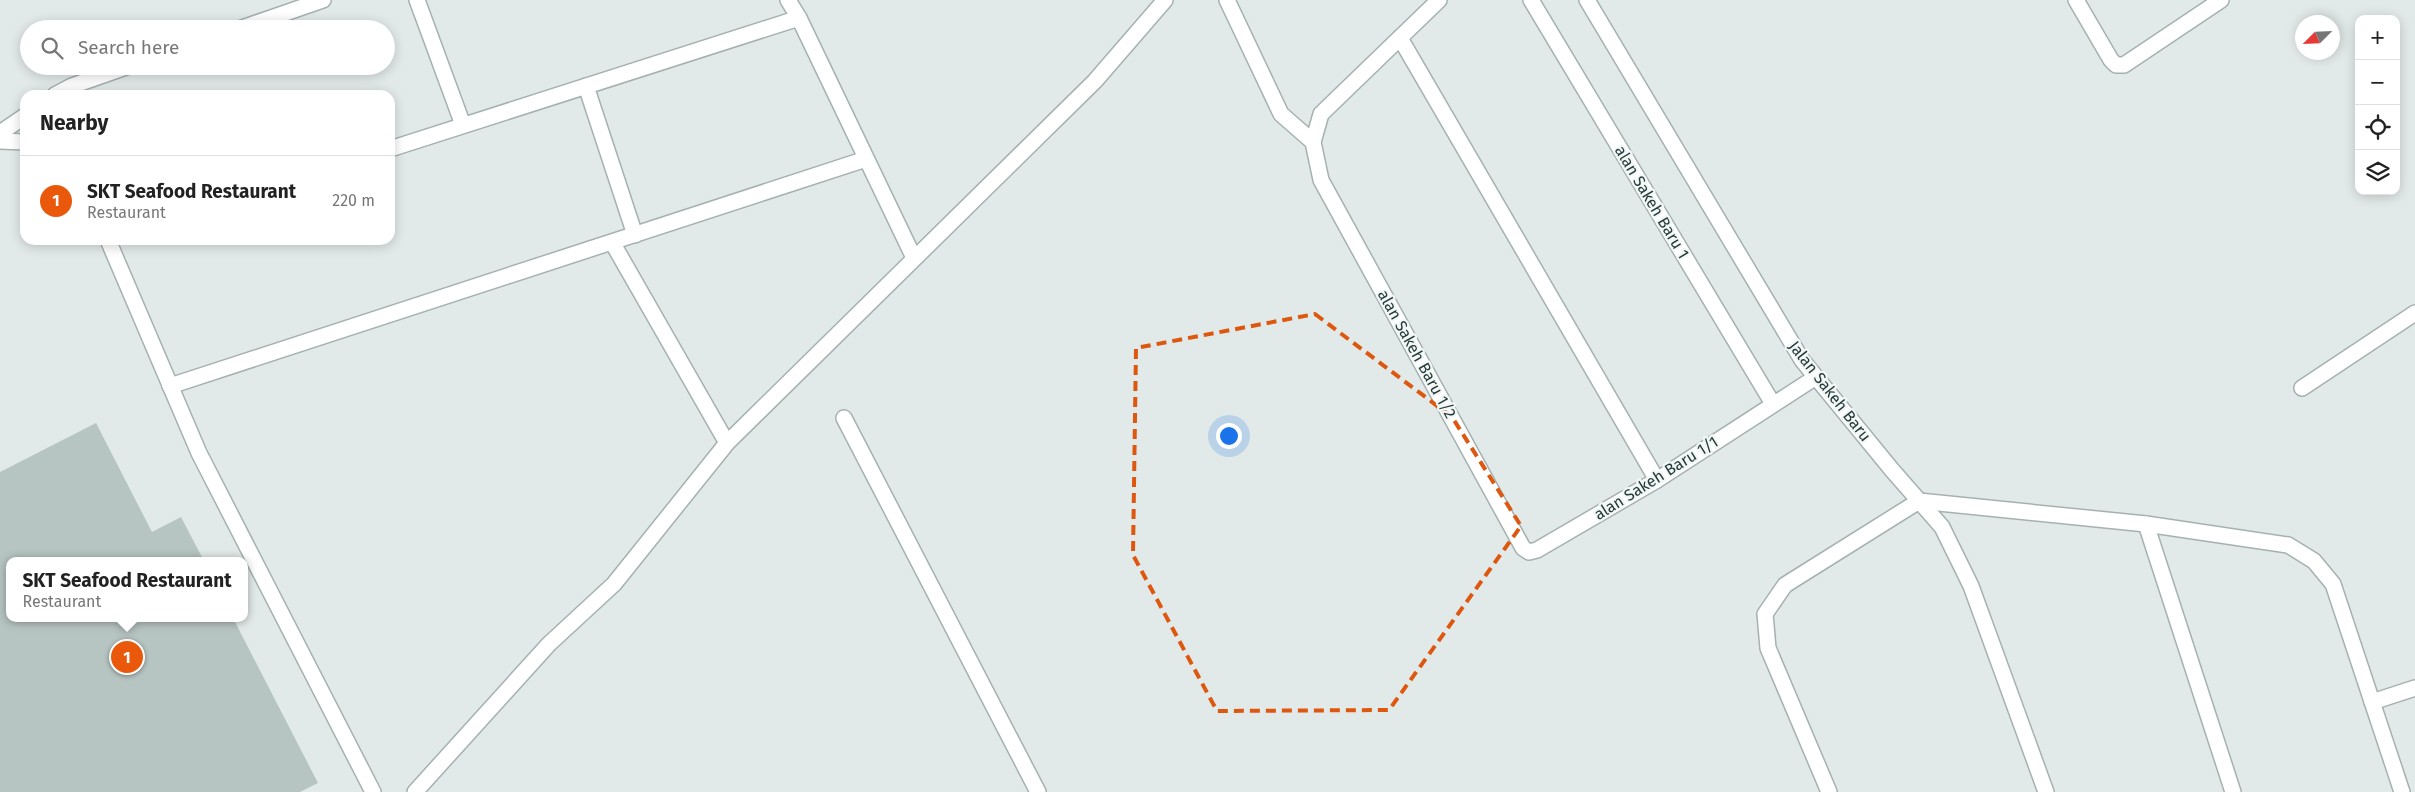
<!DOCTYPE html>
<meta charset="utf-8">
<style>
body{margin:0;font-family:"Fira Sans",sans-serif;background:#f6f6f6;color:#222}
.controls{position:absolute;right:15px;top:15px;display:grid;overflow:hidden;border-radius:10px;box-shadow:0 2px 12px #0003}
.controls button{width:45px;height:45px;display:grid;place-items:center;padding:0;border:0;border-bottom:1px solid #e0e0e0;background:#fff;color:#222;font:25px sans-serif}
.compass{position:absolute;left:2295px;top:15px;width:45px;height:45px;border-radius:50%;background:#fff;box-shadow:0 2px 12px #0003;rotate:246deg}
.you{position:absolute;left:1228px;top:435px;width:18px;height:18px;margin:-12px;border:4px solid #fff;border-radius:50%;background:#1a73e8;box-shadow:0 0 0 8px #1a73e833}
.badge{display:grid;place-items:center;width:32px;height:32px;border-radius:50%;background:#ea580c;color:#fff;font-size:16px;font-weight:700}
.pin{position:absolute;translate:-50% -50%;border:2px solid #fff;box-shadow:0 1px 5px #0006}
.popup{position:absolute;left:6px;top:557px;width:242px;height:65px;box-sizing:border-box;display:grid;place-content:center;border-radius:10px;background:#fff;filter:drop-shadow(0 1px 4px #0005);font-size:16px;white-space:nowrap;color:#767676}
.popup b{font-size:19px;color:#222}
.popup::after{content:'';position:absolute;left:50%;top:100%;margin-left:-10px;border:10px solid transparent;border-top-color:#fff}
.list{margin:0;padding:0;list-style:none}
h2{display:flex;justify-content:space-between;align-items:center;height:65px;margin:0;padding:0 20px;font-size:21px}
h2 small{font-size:16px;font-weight:400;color:#767676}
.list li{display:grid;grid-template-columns:32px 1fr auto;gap:15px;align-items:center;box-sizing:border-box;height:90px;padding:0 20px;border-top:1px solid #e0e0e0}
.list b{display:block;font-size:19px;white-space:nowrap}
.list p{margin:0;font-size:16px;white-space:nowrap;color:#767676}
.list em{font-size:16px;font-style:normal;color:#767676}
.icon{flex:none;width:28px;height:28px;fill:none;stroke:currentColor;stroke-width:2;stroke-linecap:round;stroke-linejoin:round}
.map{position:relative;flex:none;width:2415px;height:792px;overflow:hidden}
.search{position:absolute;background:#fff;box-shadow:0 2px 12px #0003;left:20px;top:20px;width:375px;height:55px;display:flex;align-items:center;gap:12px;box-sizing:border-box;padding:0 18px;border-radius:28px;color:#767676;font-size:19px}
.panel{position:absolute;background:#fff;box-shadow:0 2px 12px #0003;left:20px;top:90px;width:375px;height:155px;border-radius:15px}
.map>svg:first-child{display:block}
</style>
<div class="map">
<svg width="2415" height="792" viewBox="0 0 2415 792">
<rect width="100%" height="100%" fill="#e2eae9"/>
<path fill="#b7c5c2" d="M96,423L152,532L181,517L204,561H9V618H233L318,783L300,792H0V472Z"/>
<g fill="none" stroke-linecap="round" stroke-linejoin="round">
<g stroke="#a5b1b1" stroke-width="18">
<path id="service" d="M417,0L463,125
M788,0L799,18L914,258
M1227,0L1281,114L1313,142
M239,29L323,0
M1400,38L1657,480
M586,86L635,235
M55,95L72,86L129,66
M0,133L25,116
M612,242L727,443
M170,386L866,159
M2146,524L2233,792
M2372,702L2415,688
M415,792L549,644L614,584L727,443L1095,81L1165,0
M1829,792L1768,648L1765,614L1785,585L1919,501"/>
</g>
<g stroke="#a5b1b1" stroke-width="18">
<path id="minor" d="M1439,0L1321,114L1313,142L1321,180L1523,548L1529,552L1537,550L1657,480L1816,377
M1531,0L1773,404
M1587,0L1802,360L1892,470L1942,527L1971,586L2046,792
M2076,0L2111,60L2116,65H2124L2221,0
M0,141L25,142
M390,149L799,18
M108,240L199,453L373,792
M2302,388L2415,313
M844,418L1038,792
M1919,501L2146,524L2288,545L2314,561L2333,584L2402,792"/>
</g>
<use href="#service" stroke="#fff" stroke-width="15"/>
<use href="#minor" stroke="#fff" stroke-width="15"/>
</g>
<path fill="none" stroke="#de570e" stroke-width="4" stroke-dasharray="10 6" stroke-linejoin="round" d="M1315,314L1452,417L1521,526L1389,710L1217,711L1133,555L1136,348Z"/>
<g text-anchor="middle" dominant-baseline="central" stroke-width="4.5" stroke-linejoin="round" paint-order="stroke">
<g font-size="16" fill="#243939" stroke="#f2f7f6">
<text transform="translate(1652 202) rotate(59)">alan Sakeh Baru 1</text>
<text transform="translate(1417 354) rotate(61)">alan Sakeh Baru 1/2</text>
<text transform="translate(1830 391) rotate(52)">Jalan Sakeh Baru</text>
<text transform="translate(1656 478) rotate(-32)">alan Sakeh Baru 1/1</text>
</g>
</g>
</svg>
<div class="controls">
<button>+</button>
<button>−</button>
<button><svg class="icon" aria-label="locate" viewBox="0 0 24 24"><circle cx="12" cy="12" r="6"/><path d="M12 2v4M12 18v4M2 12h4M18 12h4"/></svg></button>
<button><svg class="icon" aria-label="layers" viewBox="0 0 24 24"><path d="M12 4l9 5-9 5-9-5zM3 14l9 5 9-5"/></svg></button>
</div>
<svg class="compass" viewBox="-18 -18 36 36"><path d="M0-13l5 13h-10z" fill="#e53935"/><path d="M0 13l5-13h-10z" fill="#767676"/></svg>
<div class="you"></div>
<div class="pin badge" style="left:127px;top:657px">1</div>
<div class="popup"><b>SKT Seafood Restaurant</b>Restaurant</div>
<div class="search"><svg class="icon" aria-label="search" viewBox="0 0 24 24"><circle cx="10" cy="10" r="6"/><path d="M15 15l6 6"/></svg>Search here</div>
<section class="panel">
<h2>Nearby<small></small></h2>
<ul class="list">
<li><span class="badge">1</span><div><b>SKT Seafood Restaurant</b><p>Restaurant</p></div><em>220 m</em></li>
</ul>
</section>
</div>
